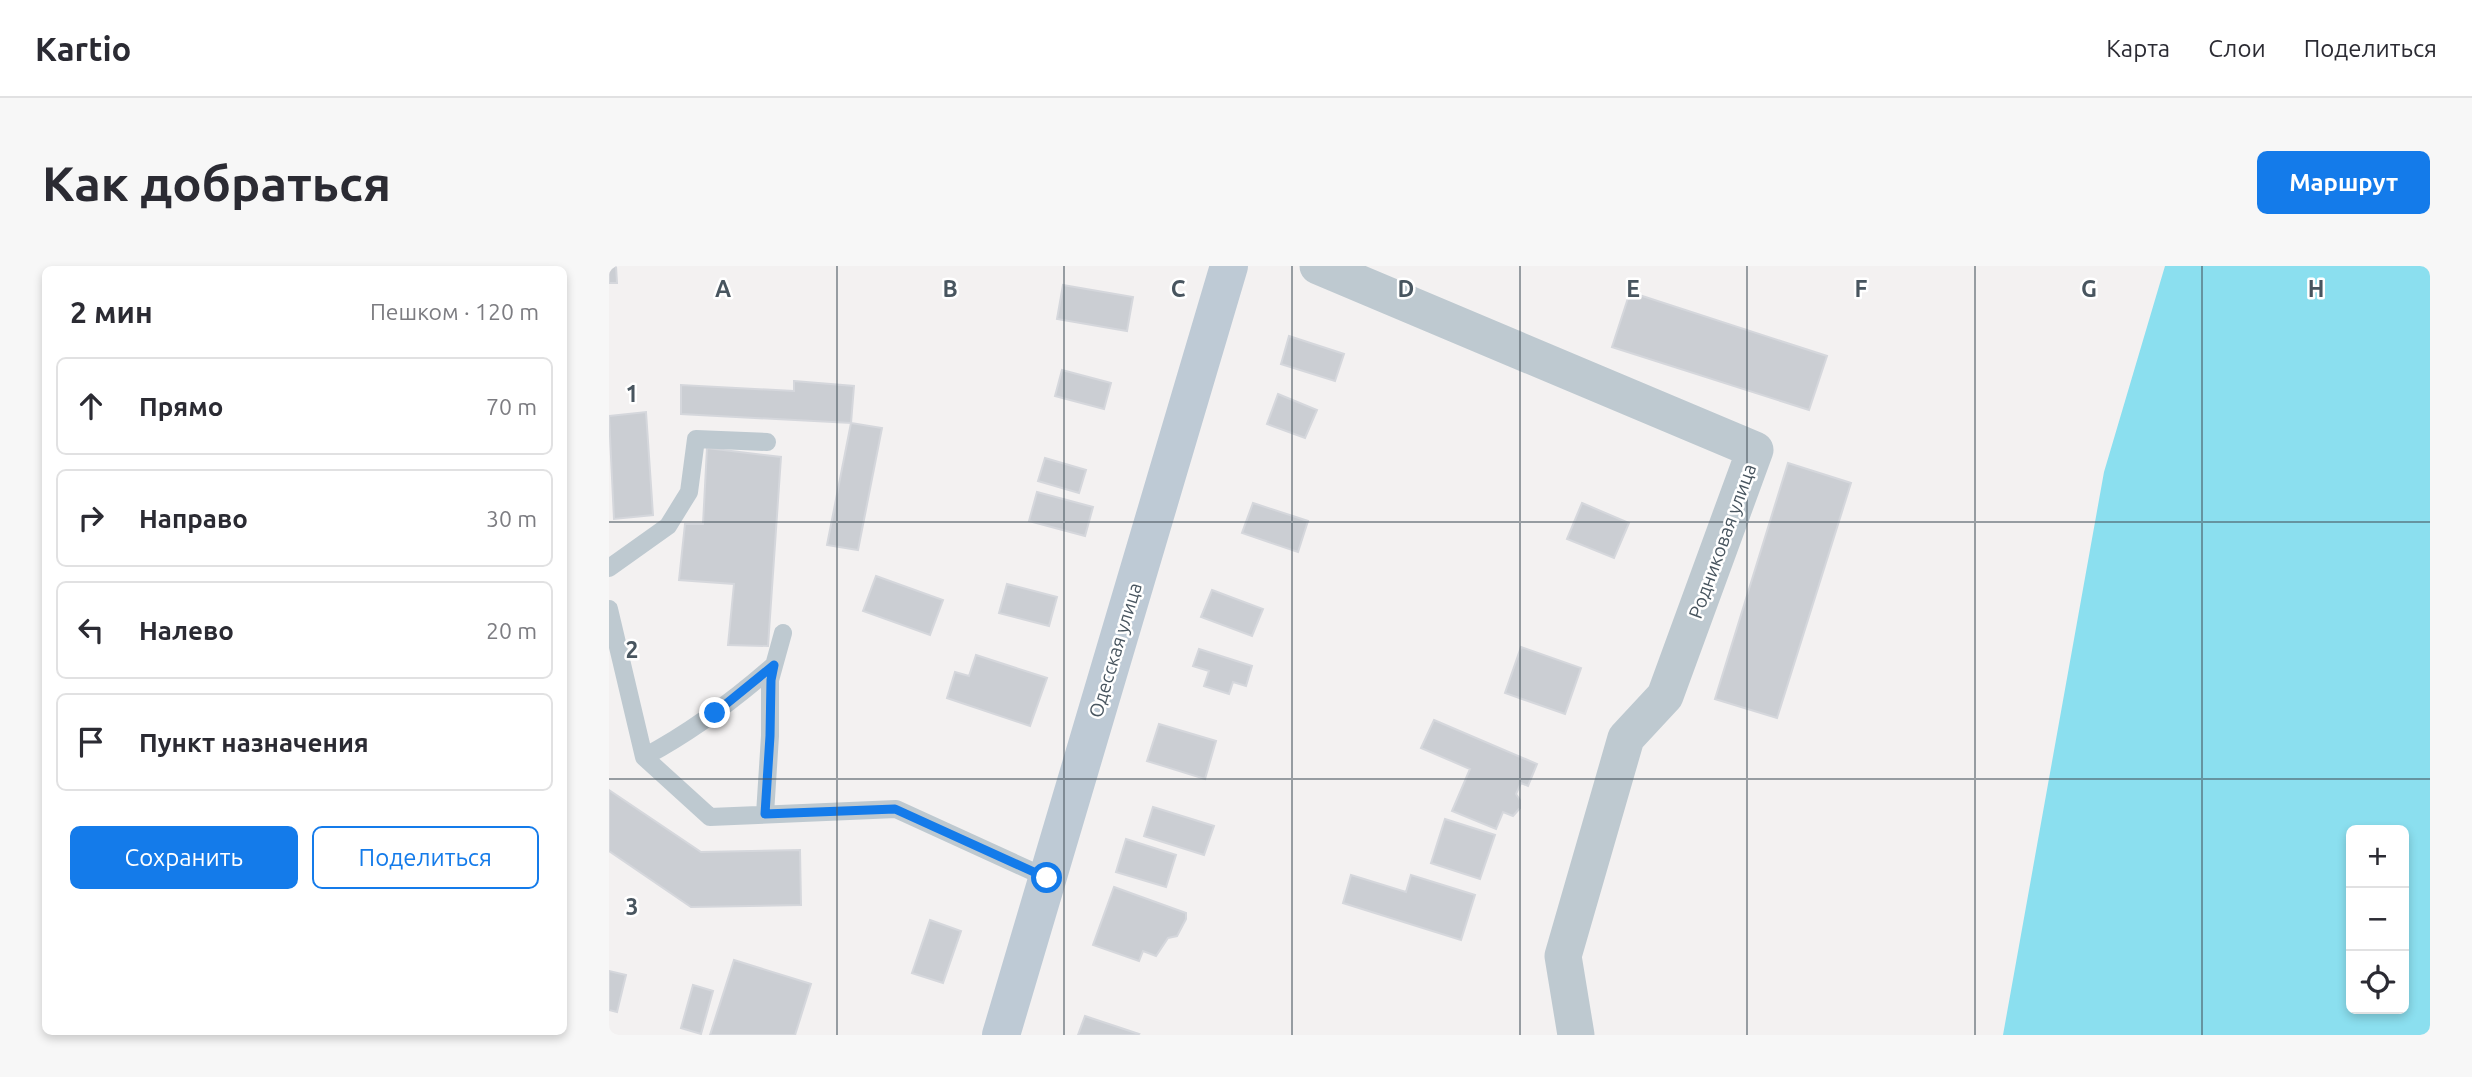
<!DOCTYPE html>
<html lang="ru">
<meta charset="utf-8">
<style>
body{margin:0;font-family:Ubuntu,sans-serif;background:#f7f7f7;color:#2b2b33}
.controls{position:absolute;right:21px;bottom:21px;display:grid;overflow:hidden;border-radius:10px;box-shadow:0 4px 10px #0003}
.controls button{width:63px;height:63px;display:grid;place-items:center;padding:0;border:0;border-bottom:2px solid #e1e1e2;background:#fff;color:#2b2b33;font:35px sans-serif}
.stop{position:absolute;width:21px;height:21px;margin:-16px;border:5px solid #147bea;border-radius:50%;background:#fff}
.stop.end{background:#147bea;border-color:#fff;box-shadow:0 2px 7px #0008}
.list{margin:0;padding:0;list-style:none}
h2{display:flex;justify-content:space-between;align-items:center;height:91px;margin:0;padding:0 28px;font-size:30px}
h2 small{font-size:23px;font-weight:400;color:#7c7c81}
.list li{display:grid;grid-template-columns:46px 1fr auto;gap:21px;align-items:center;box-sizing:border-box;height:98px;margin:0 14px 14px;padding:0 14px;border:2px solid #e1e1e2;border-radius:10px}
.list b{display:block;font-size:26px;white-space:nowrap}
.list em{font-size:23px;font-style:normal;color:#7c7c81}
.actions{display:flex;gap:14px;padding:21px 28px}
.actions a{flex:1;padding:16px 0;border:2px solid #147bea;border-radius:10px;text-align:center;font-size:24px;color:#147bea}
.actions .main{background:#147bea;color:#fff}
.icon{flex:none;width:38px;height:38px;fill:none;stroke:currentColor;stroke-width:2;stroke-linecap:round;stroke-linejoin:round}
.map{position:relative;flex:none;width:1821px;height:769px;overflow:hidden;border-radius:10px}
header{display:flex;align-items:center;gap:42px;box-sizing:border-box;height:98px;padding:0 35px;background:#fff;border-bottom:2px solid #e1e1e2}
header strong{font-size:33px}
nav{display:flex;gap:38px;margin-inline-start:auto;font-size:24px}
.intro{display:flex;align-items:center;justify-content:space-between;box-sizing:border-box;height:168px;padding:0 42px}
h1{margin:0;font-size:49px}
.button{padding:18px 32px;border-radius:10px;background:#147bea;color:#fff;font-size:24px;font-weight:700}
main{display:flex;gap:42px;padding:0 42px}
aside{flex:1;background:#fff;border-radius:10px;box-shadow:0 4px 10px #0003}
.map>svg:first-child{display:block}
</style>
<header>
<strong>Kartio</strong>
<nav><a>Карта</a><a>Слои</a><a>Поделиться</a></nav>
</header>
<div class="intro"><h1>Как добраться</h1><a class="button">Маршрут</a></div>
<main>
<aside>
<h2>2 мин<small>Пешком · 120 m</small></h2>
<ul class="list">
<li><svg class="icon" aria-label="ahead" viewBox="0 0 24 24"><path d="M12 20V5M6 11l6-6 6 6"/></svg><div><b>Прямо</b></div><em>70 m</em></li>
<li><svg class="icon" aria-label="right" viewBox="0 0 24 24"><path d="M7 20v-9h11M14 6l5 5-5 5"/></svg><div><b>Направо</b></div><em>30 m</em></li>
<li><svg class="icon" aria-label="left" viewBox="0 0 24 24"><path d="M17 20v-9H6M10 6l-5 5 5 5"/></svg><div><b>Налево</b></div><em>20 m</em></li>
<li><svg class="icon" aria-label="arrive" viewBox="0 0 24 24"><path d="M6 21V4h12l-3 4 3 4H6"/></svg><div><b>Пункт назначения</b></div></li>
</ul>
<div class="actions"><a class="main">Сохранить</a><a>Поделиться</a></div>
</aside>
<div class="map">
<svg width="1821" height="769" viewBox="0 0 1821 769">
<rect width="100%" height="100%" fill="#f3f1f1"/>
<path fill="#8bdfef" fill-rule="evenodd" d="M1556,0H1821V769H1394L1495,206ZM1742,564H1795V743H1742Z"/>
<path fill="#cbced3" stroke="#d5d7dc" stroke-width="2" d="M0,0H7L8,17H0Z
M454,19L524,31L518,65L448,53Z
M1021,26L1218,90L1200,144L1003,81Z
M680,70L735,88L726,115L672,98Z
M453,104L502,117L495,143L446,130Z
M185,115L245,120L242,157L72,148V119L185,125Z
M669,128L708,144L696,172L658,158Z
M37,146L44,249L5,253L0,150Z
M242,157L273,162L249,284L218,279Z
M98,182L172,191L159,380L119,379L125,318L70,314L76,258H94Z
M436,192L477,204L470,227L429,215Z
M1179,197L1242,217L1168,452L1106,433Z
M428,226L484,241L476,270L420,255Z
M644,237L699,255L689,286L633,267Z
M973,237L1020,257L1005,292L958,273Z
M267,310L334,334L321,369L254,345Z
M398,318L448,331L440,360L390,347Z
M603,324L654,343L643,370L592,351Z
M912,381L972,402L956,448L896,427Z
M590,383L643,400L637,420L624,416L620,428L595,420L600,405L584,400Z
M367,389L438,412L421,460L338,432L346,406L360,410Z
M825,454L928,498L919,520L912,517L907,528L911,534V542L904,550L894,546L887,563L843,545L861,503L812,482Z
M550,458L607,475L596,513L538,495Z
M0,524L92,586L191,584L192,639L82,641L0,585Z
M544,541L605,560L595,589L535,570Z
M836,553L886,569L871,613L822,597Z
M517,573L567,589L557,621L507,606Z
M742,609L797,626L802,609L866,629L852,674L734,637Z
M505,621L577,647V653L568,670L559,672L547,690L534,685L530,695L484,679Z
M321,654L352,665L334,717L303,707Z
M125,694L202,718L186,769H101Z
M0,705L17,709L8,746L0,744Z
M84,719L104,725L92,768L72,762Z
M476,750L530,768L529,769H469Z"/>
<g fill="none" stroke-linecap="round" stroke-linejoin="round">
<path stroke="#bec9d0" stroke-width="18" d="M0,302L59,260L80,226L87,173L158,176
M0,343L35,491L101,551L287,543L438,612
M35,491C82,466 125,434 165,399
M156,548L161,470V414L174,367"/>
<path stroke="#bec9d0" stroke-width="37" d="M709,0L1146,184L1056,430L1017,472L954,690L967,769"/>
<path stroke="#becad5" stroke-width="38" d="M392,769L620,0"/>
</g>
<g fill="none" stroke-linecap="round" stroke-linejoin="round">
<path stroke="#147bea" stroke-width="9" d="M106,447L165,399L162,414L161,470L156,548L286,543L438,612"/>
</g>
<path fill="none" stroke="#48555f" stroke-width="2" stroke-opacity="0.55" d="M228,0V769M455,0V769M683,0V769M911,0V769M1138,0V769M1366,0V769M1593,0V769M0,256H1821M0,513H1821"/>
<g text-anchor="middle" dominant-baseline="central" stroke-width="5" stroke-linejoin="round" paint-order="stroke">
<g font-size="19" fill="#48555f" stroke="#fff">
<text transform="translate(1113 275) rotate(-70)">Родниковая улица</text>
<text transform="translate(506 384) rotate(-73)">Одесская улица</text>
</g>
</g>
<g font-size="23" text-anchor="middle" font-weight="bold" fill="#48555f" stroke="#fff" stroke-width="5" stroke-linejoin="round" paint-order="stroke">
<text x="114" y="31">A</text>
<text x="341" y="31">B</text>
<text x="569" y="31">C</text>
<text x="797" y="31">D</text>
<text x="1024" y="31">E</text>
<text x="1252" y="31">F</text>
<text x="1480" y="31">G</text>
<text x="1707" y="31">H</text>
<text x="23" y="136">1</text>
<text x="23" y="392">2</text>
<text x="23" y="649">3</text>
</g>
</svg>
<div class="controls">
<button>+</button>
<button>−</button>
<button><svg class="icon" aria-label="locate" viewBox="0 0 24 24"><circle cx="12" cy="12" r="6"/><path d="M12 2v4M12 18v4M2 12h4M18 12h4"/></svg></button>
</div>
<div class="stop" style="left:438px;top:612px"></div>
<div class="stop end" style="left:106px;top:447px"></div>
</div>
</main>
